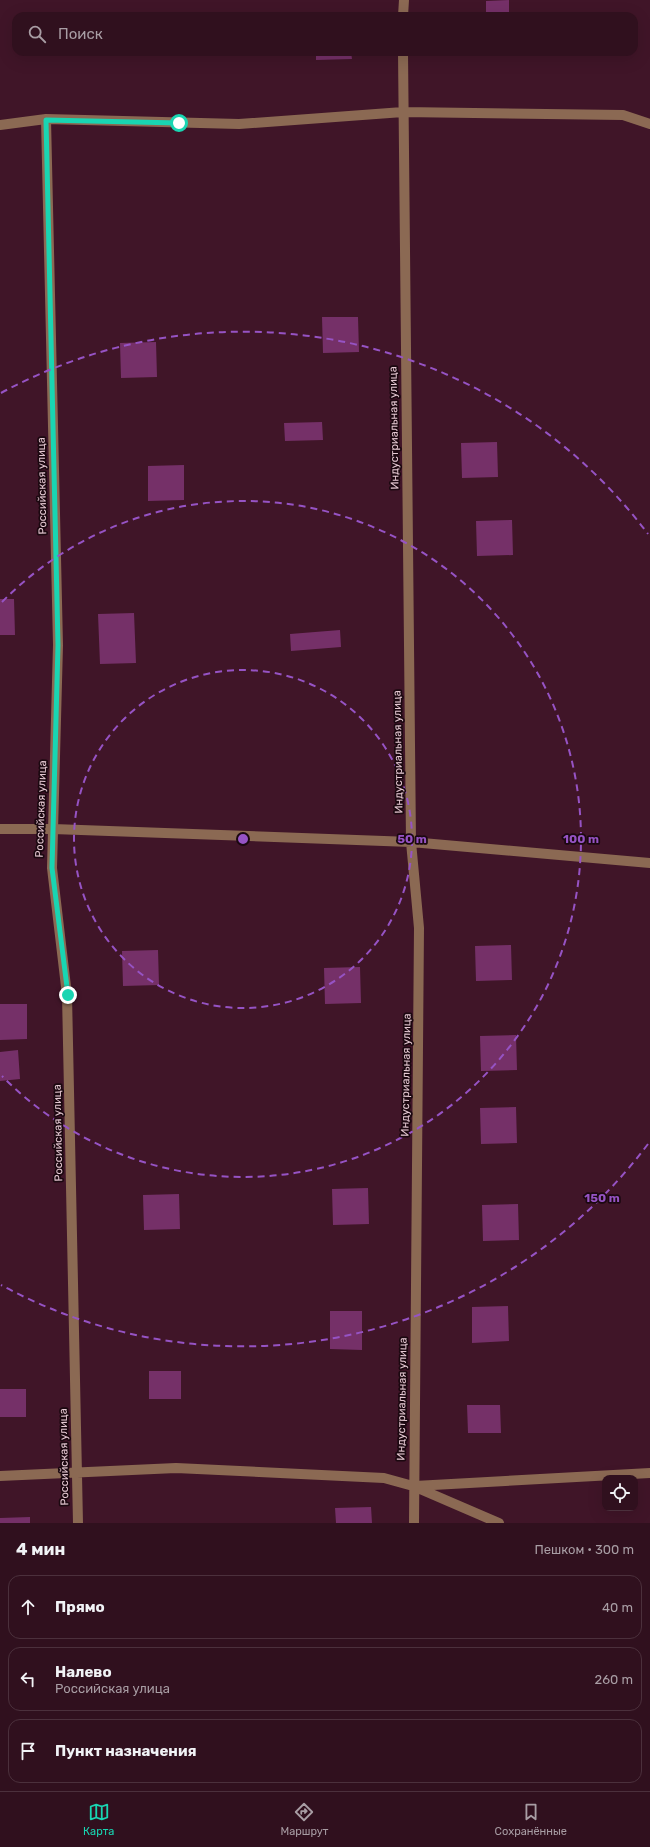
<!DOCTYPE html>
<html lang="ru">
<meta charset="utf-8">
<style>
body{margin:0;font-family:Rubik,sans-serif;background:#3c1e2b;color:#f1f3f6}
.controls{position:absolute;right:12px;bottom:12px;display:grid;overflow:hidden;border-radius:8px;box-shadow:0 4px 16px #0002}
.controls button{width:36px;height:36px;display:grid;place-items:center;padding:0;border:0;border-bottom:1px solid #4b303c;background:#30101e;color:#f1f3f6;font:20px sans-serif}
.stop{position:absolute;width:12px;height:12px;margin:-9px;border:3px solid #19d5b2;border-radius:50%;background:#fff}
.stop.end{background:#19d5b2;border-color:#fff;box-shadow:0 1px 4px #0008}
.list{margin:0;padding:0;list-style:none}
h2{display:flex;justify-content:space-between;align-items:center;height:52px;margin:0;padding:0 16px;font-size:17px}
h2 small{font-size:13px;font-weight:400;color:#a89da4}
.list li{display:grid;grid-template-columns:26px 1fr auto;gap:12px;align-items:center;box-sizing:border-box;height:64px;margin:0 8px 8px;padding:0 8px;border:1px solid #4b303c;border-radius:12px}
.list b{display:block;font-size:15px;white-space:nowrap}
.list p{margin:0;font-size:13px;white-space:nowrap;color:#a89da4}
.list em{font-size:13px;font-style:normal;color:#a89da4}
.icon{flex:none;width:22px;height:22px;fill:none;stroke:currentColor;stroke-width:2;stroke-linecap:round;stroke-linejoin:round}
.map{position:relative;flex:none;width:650px;height:1523px;overflow:hidden}
.search{position:absolute;background:#30101e;box-shadow:0 4px 16px #0002;left:12px;right:12px;top:12px;height:44px;display:flex;align-items:center;gap:10px;box-sizing:border-box;padding:0 14px;border-radius:12px;color:#a89da4;font-size:15px}
.sheet{height:268px;background:#30101e}
nav{display:flex;justify-content:space-around;align-items:center;box-sizing:border-box;height:56px;border-top:1px solid #4b303c;background:#30101e;font-size:11px;color:#a89da4}
nav a{display:grid;justify-items:center;gap:2px}
nav .on{color:#19d5b2}
.map>svg:first-child{display:block}
</style>
<div class="map">
<svg width="650" height="1523" viewBox="0 0 650 1523">
<rect width="100%" height="100%" fill="#401528"/>
<path fill="#753068" d="M509,0V16H486V1Z
M316,52H351L352,59L316,60Z
M322,317H358L359,352L323,353Z
M156,342L157,377L121,378L120,343Z
M322,422L323,440L285,441L284,423Z
M497,442L498,477L462,478L461,443Z
M184,465V500L148,501V466Z
M512,520L513,555L477,556L476,521Z
M0,599H14L15,635H0Z
M134,613L136,663L100,664L98,614Z
M340,630L341,647L291,651L290,634Z
M511,945L512,980L476,981L475,946Z
M158,950L159,985L123,986L122,951Z
M360,967L361,1003L325,1004L324,968Z
M0,1004H27V1039L0,1040Z
M516,1035L517,1070L481,1071L480,1036Z
M18,1050L20,1079L0,1081V1052Z
M516,1107L517,1143L481,1144L480,1108Z
M368,1188L369,1224L333,1225L332,1189Z
M179,1194L180,1229L144,1230L143,1195Z
M518,1204L519,1240L483,1241L482,1205Z
M508,1306L509,1341L472,1343V1307Z
M330,1311H362V1350L330,1349Z
M149,1371H181V1399H149Z
M0,1389H26V1417H0Z
M467,1405H500L501,1433H468Z
M371,1507L372,1523H336L335,1508Z
M30,1517V1523H0V1518Z"/>
<g fill="none" stroke-linecap="round" stroke-linejoin="round">
<path stroke="#8b6953" stroke-width="10" d="M403,16L404,0
M403,52L411,842L419,928L414,1523
M46,119L58,645L52,868L67,995L78,1523
M0,125L46,119L239,124L403,112L623,115L650,124
M0,829H53L411,842L650,863
M0,1476L176,1468L384,1478L413,1486L499,1523
M415,1486L650,1473"/>
</g>
<g fill="none" stroke-linecap="round" stroke-linejoin="round">
<path stroke="#19d5b2" stroke-width="5" d="M68,995L52,868L58,645L46,120L179,123"/>
</g>
<g fill="none" stroke="#9653c4" stroke-width="2" stroke-dasharray="7 5">
<circle cx="243" cy="839" r="169"/>
<path d="M2 602A338 338 0 1 1 2 1076"/>
<path d="M648 1144A507 507 0 0 1 1 1285M1 393A507 507 0 0 1 648 534"/>
</g>
<g text-anchor="middle" dominant-baseline="central" stroke-width="3.5" stroke-linejoin="round" paint-order="stroke">
<g font-size="11" fill="#e6c9d3" stroke="#1b0810">
<text transform="translate(394 428) rotate(-91)">Индустриальная улица</text>
<text transform="translate(42 486) rotate(-91)">Российская улица</text>
<text transform="translate(398 752) rotate(-91)">Индустриальная улица</text>
<text transform="translate(41 809) rotate(-88)">Российская улица</text>
<text transform="translate(406 1075) rotate(-89)">Индустриальная улица</text>
<text transform="translate(58 1133) rotate(-91)">Российская улица</text>
<text transform="translate(402 1399) rotate(-89)">Индустриальная улица</text>
<text transform="translate(64 1457) rotate(-91)">Российская улица</text>
</g>
</g>
<circle cx="243" cy="839" r="6" fill="#9653c4" stroke="#1b0810" stroke-width="2"/>
<g font-size="12" text-anchor="middle" font-weight="bold" fill="#9653c4" stroke="#1b0810" stroke-width="3.5" stroke-linejoin="round" paint-order="stroke">
<text x="412" y="843">50 m</text>
<text x="581" y="843">100 m</text>
<text x="602" y="1202">150 m</text>
</g>
</svg>
<div class="controls">
<button><svg class="icon" aria-label="locate" viewBox="0 0 24 24"><circle cx="12" cy="12" r="6"/><path d="M12 2v4M12 18v4M2 12h4M18 12h4"/></svg></button>
</div>
<div class="stop" style="left:179px;top:123px"></div>
<div class="stop end" style="left:68px;top:995px"></div>
<div class="search"><svg class="icon" aria-label="search" viewBox="0 0 24 24"><circle cx="10" cy="10" r="6"/><path d="M15 15l6 6"/></svg>Поиск</div>
</div>
<section class="sheet">
<h2>4 мин<small>Пешком · 300 m</small></h2>
<ul class="list">
<li><svg class="icon" aria-label="ahead" viewBox="0 0 24 24"><path d="M12 20V5M6 11l6-6 6 6"/></svg><div><b>Прямо</b></div><em>40 m</em></li>
<li><svg class="icon" aria-label="left" viewBox="0 0 24 24"><path d="M17 20v-9H6M10 6l-5 5 5 5"/></svg><div><b>Налево</b><p>Российская улица</p></div><em>260 m</em></li>
<li><svg class="icon" aria-label="arrive" viewBox="0 0 24 24"><path d="M6 21V4h12l-3 4 3 4H6"/></svg><div><b>Пункт назначения</b></div></li>
</ul>
</section>
<nav>
<a class="on"><svg class="icon" aria-label="map" viewBox="0 0 24 24"><path d="M3 6l6-2 6 2 6-2v14l-6 2-6-2-6 2zM9 4v14M15 6v14"/></svg>Карта</a>
<a><svg class="icon" aria-label="directions" viewBox="0 0 24 24"><path d="M12 3l9 9-9 9-9-9zM9 14v-3h6M13 9l2 2-2 2"/></svg>Маршрут</a>
<a><svg class="icon" aria-label="saved" viewBox="0 0 24 24"><path d="M7 4h10v16l-5-4-5 4z"/></svg>Сохранённые</a>
</nav>
